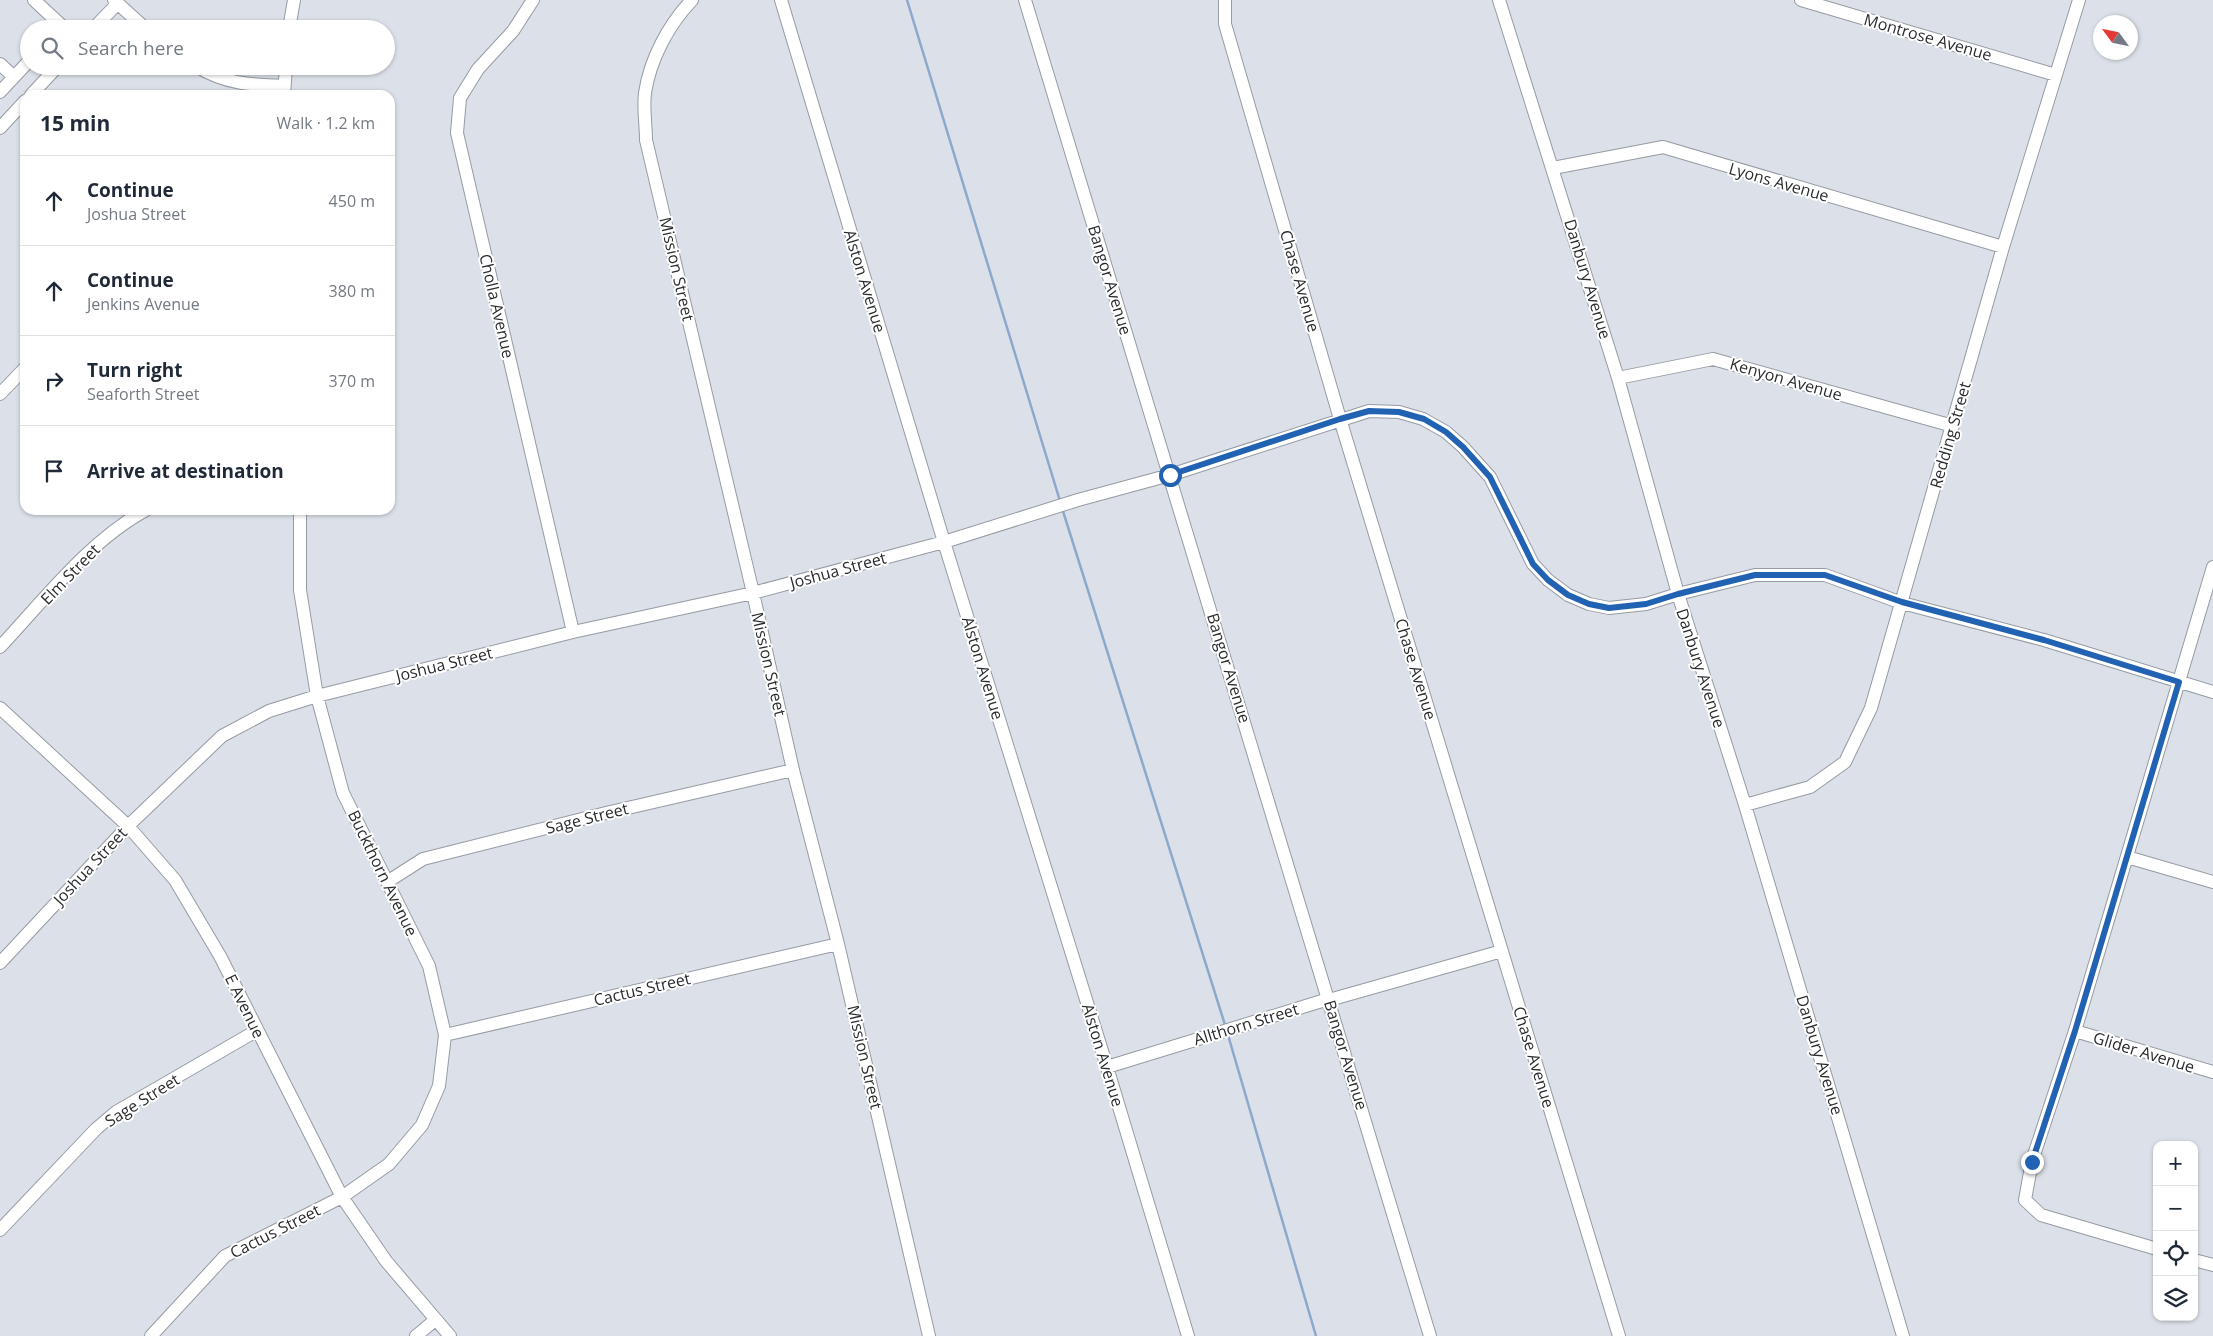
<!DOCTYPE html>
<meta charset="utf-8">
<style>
body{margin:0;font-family:"Open Sans",sans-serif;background:#f6f6f7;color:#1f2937}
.controls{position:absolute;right:15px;bottom:15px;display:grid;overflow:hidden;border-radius:10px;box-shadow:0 1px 4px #0004}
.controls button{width:45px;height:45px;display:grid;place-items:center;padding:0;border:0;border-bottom:1px solid #e0e1e3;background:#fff;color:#1f2937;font:25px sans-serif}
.compass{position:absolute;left:2093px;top:15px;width:45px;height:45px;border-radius:50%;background:#fff;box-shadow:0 1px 4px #0004;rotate:303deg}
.stop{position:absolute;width:15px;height:15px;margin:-11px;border:4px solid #2162b3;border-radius:50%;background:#fff}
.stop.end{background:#2162b3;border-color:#fff;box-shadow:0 1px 5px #0008}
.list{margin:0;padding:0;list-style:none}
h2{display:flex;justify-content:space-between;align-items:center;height:65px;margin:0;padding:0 20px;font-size:21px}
h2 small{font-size:16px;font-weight:400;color:#747a83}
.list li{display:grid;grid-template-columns:32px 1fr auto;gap:15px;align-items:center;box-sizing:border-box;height:90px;padding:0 20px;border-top:1px solid #e0e1e3}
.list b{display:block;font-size:19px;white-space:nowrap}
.list p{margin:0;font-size:16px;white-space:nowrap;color:#747a83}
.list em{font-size:16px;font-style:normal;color:#747a83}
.icon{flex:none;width:28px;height:28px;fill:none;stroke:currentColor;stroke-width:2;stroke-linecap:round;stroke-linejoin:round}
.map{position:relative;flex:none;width:2213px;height:1336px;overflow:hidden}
.search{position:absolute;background:#fff;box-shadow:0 1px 4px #0004;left:20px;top:20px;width:375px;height:55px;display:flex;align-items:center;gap:12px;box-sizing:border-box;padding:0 18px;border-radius:28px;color:#747a83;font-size:19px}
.panel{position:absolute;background:#fff;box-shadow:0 1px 4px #0004;left:20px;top:90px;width:375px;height:425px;border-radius:15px}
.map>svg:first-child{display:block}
</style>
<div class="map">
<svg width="2213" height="1336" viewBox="0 0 2213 1336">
<rect width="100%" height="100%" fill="#dce1e9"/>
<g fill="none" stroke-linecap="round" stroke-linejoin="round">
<path stroke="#8ca8ca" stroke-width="2.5" d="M907,0L1060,501
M1062,508L1226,1028
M1228,1035L1316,1336"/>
<g stroke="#959ba2" stroke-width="14">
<path id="minor" d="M34,0L62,26L59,29
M114,0L146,29
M533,0L513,31L478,69L460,98L457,133L573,632
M692,0C669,24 650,59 645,93C643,108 646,124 646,140L753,593L793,770L838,944L929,1336
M781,0L944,542L1107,1067L1188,1336
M1025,0L1430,1336
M1225,0V24L1340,419L1619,1336
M1499,0L1618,378L1678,594L1745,805L1903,1336
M1801,0L2056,75
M93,29L118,3
M289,29L294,0
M0,64L14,77
M196,66C225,84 251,85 284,86
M0,92L29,61
M31,95L58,66
M284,95L286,66
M0,128L25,101
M1553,168L1663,147L2003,247
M1618,378L1713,359L1953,426
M0,394L25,368
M0,647C44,600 90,540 146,510
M0,708L128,826L175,880L220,956L342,1197L386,1261L450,1336
M1745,805L1810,787L1845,762L1871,708L2003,247L2079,0
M2127,857L2213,882
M387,882L423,859L606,813L793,770
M0,963L128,826L222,736L269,711L317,696L573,632L753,593L944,542L1078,500L1170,475L1369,411L1399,412L1423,419L1446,432L1463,447L1490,477L1533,564L1548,580L1568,595L1589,604L1609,608L1646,604L1678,594L1755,575H1825L1902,603L2044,640L2213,692
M2075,1031L2213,1072
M445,1035L838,944
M1107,1067L1322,1001L1329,1000L1502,951
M0,1230L96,1129L116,1112L256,1031
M2157,1249L2041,1215L2025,1200L2032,1161L2075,1031L2213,567
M2194,1260L2213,1265
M151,1336L225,1256L342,1197L389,1164L422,1125L439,1086L445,1035L429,966L343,793L317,696L300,590V510
M416,1336L435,1320"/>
</g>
<use href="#minor" stroke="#fff" stroke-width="12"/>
</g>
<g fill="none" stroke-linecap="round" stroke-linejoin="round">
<path stroke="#2162b3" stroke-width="6" d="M1170,475L1340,419L1369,411L1399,412L1424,419L1446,432L1463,447L1490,477L1533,564L1548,580L1568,595L1589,604L1609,608L1646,604L1678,594L1755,575H1825L1902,602L2044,640L2179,682L2075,1031L2032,1162"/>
</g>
<g text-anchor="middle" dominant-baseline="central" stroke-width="4" stroke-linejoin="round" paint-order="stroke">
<g font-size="16" fill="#292b2e" stroke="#fff">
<text transform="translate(1928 37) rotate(16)">Montrose Avenue</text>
<text transform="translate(1779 182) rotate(16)">Lyons Avenue</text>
<text transform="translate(677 269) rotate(77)">Mission Street</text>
<text transform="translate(1588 279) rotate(73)">Danbury Avenue</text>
<text transform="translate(1110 280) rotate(73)">Bangor Avenue</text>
<text transform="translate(865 281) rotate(73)">Alston Avenue</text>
<text transform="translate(1300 281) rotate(74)">Chase Avenue</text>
<text transform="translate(497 306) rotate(77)">Cholla Avenue</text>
<text transform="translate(1786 379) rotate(16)">Kenyon Avenue</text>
<text transform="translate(1950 435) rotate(-74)">Redding Street</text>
<text transform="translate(838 570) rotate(-15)">Joshua Street</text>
<text transform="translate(70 574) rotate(-46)">Elm Street</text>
<text transform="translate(444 664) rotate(-14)">Joshua Street</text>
<text transform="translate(769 664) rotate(77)">Mission Street</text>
<text transform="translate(983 668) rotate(73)">Alston Avenue</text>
<text transform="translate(1229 668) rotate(73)">Bangor Avenue</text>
<text transform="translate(1701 668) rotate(72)">Danbury Avenue</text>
<text transform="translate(1416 669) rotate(73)">Chase Avenue</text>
<text transform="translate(587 818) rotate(-14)">Sage Street</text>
<text transform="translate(90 866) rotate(-47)">Joshua Street</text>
<text transform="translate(383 873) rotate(64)">Buckthorn Avenue</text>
<text transform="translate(642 989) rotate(-13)">Cactus Street</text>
<text transform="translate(245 1006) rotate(64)">E Avenue</text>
<text transform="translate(1246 1024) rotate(-17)">Allthorn Street</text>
<text transform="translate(2144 1052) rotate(17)">Glider Avenue</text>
<text transform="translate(1103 1055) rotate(73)">Alston Avenue</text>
<text transform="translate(1346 1055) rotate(73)">Bangor Avenue</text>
<text transform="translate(1820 1055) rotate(73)">Danbury Avenue</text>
<text transform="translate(865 1057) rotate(77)">Mission Street</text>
<text transform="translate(1534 1057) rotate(73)">Chase Avenue</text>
<text transform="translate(142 1100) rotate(-32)">Sage Street</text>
<text transform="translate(275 1231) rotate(-27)">Cactus Street</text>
</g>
</g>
</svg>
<div class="controls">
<button>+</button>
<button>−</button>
<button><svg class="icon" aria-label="locate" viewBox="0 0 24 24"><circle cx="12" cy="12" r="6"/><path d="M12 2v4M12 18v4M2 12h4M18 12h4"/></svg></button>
<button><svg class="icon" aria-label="layers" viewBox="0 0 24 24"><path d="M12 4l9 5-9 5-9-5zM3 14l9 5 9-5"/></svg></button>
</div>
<svg class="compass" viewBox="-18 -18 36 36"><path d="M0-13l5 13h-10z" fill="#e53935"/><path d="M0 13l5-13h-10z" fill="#747a83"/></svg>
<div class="stop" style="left:1170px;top:475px"></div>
<div class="stop end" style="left:2032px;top:1162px"></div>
<div class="search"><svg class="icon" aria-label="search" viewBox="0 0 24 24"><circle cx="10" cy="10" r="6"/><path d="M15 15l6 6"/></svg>Search here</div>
<section class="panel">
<h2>15 min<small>Walk · 1.2 km</small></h2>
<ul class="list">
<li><svg class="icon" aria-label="ahead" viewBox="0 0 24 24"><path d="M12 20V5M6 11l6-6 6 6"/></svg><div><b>Continue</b><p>Joshua Street</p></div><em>450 m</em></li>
<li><svg class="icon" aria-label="ahead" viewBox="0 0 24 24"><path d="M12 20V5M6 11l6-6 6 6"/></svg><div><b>Continue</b><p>Jenkins Avenue</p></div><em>380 m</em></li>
<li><svg class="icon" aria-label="right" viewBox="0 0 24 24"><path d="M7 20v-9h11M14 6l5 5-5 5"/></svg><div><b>Turn right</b><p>Seaforth Street</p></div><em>370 m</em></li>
<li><svg class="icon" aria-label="arrive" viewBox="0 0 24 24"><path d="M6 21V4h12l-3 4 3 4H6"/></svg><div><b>Arrive at destination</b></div></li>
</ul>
</section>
</div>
